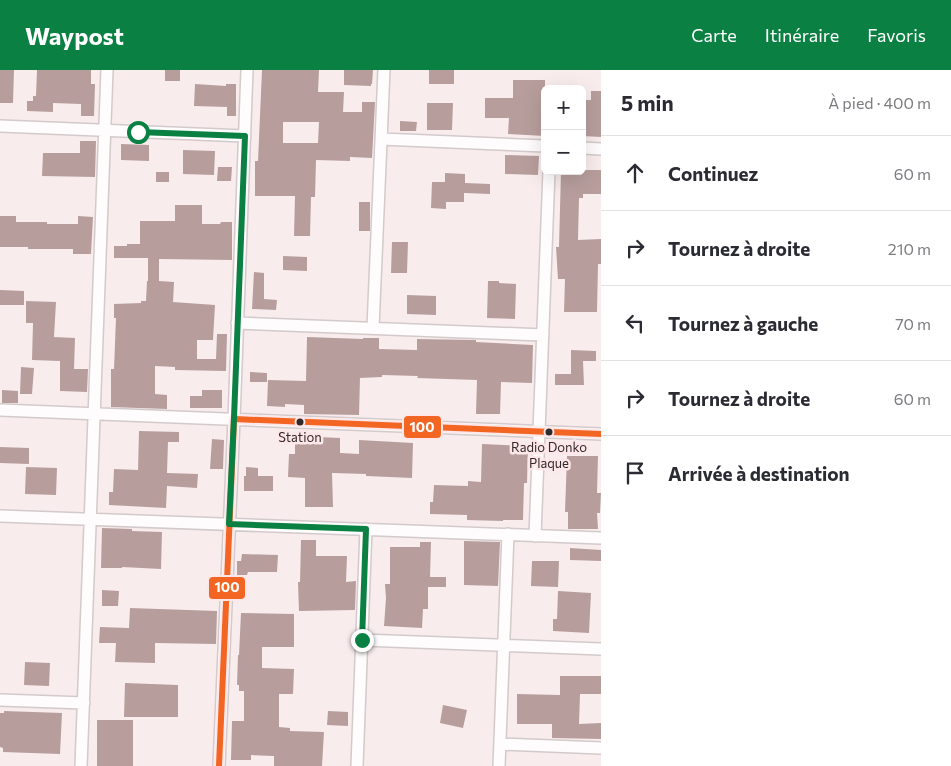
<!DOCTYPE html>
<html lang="fr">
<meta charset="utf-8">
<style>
body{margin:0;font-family:Commissioner,sans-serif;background:#f2f2f3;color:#2b2b33}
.controls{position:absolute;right:15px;top:15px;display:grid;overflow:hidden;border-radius:8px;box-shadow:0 5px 20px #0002}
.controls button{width:45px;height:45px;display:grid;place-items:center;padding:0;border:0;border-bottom:1px solid #e1e1e2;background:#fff;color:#2b2b33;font:25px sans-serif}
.stop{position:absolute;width:15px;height:15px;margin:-11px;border:4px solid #0b8043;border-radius:50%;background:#fff}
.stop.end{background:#0b8043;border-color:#fff;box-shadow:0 1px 5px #0008}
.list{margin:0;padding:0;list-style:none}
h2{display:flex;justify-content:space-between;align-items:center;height:65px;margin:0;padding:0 20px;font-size:21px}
h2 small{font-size:16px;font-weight:400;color:#7c7c81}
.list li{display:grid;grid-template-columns:32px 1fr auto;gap:15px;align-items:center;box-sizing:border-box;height:75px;padding:0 20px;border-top:1px solid #e1e1e2}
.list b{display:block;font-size:19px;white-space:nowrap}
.list em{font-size:16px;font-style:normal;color:#7c7c81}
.icon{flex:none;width:28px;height:28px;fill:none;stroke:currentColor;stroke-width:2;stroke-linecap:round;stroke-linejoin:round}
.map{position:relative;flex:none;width:601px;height:696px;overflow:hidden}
header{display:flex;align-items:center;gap:30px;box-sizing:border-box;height:70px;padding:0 25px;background:#0b8043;color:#fff}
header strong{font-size:24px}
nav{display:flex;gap:28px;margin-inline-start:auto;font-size:18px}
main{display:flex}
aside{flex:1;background:#fff}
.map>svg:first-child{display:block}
</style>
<header>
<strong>Waypost</strong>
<nav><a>Carte</a><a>Itinéraire</a><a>Favoris</a></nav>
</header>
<main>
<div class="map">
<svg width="601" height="696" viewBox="0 0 601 696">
<rect width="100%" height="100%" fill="#f8eced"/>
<path fill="#b79e9d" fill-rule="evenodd" d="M0,0H14L13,33H0Z
M37,0H91V14H95L94,46H81V34L53,33V42L27,41V31H33V26H36Z
M165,0H180V11H165Z
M262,0H319L318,22H344L343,42H362V32H375L372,88L350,87V91L316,90L315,127H311L310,166H294L295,126H255V91H258ZM283,52H319L318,73H283Z
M344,0H373L372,14H371V16L344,15Z
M429,0H454V14H429Z
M513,10H545V66L508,64L509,48H485V28H513Z
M195,14L226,16V14H236V46H227V37L194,36Z
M591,21H601V67L582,66V30H591Z
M427,33H453L452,60H427Z
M400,51L417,52L416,61H400Z
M80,71H96L95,107L42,106L43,83H80Z
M121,74L149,75V91L121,90Z
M183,80L215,81L214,105L183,104Z
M505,85L539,86L538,105L505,104Z
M218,97H232L231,111H217Z
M582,100H601V124H583V128H579L578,170L601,169V194H598L597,242H564L565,209H558L556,177H559L561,101H582Z
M156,102H169V112H156Z
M445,103L465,104V113L490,114V124L464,123V132H446V139L431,138L432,112H445Z
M359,132H370V161H359Z
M175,135H202V154H220L221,152H232V190L159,189V211L174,212L173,232L215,235L213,270H197V289H216L217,264H227L226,301L175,300V297L155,296V324L167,325V339L111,337V299H114L116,248H114V234L141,233V231H146L147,211H148V188H114V176H127V174H140V151H175Z
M0,146H16V152H47V154H78V146L93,147L91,184H73V179H28V177H0Z
M392,172H408L407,203H391Z
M283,186L307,187V201L283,200Z
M254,202L264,203V229L277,230L276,240L252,239Z
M488,211H499V213L516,214L515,249L487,248Z
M0,220L24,221V235H0Z
M407,225L436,226V245L407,244Z
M26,231L56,232L54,267L75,268L74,299H88L87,322L60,321V291L32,290L33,253H26Z
M307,267L363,269V268H379V279L417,280V269L476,270V272L533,275L532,313L501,312L500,344H476L477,310L417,308L418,306L382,305V307L360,308L359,345L304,344V335L285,334V337L267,336L268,310L306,311Z
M571,280L596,281V291H583L584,315H555V304H571Z
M21,297L34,298L32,324H20Z
M250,302L267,303V312H250Z
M2,320L18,321V333H2Z
M202,320H222V338H190V326H202Z
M139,361L179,362V372H168L167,403L198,404L197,418L167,416L166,438L109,435V422H113L114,399L138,400Z
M318,367L340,368V383L359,384V370L413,373L412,408L366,406V404L332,403L333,437H305V408L288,407L289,384H295V368H317Z
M212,369L224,370L223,399H210Z
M482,374L528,376L527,413H524L523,450H503V451L467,450V445L430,444V432H433L434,415L468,416V411L481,412Z
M0,377L29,378V394L0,393Z
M567,386H598L597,423H601L600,443H597L598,459H568V442H565Z
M26,397L57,398L56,425L25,424Z
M246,397L258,398V406H273V421H244V406H246Z
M102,458L132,459V461L162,462L161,499L122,497V498H101Z
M301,470H316V486H347L346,512L356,511L355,540L299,541L298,512H300Z
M464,471L500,472L498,516L464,515Z
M420,472H431L430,507H446V517H428V539H423L422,558L384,556L386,528L385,514H390V477H420Z
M570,478L601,480V491L570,490Z
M242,484L278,485L277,502H248L247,505H237V491H241Z
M532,491H559L558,517L531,516Z
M102,520L119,521L118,536H102Z
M558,521L591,523L589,563L553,561V549H557Z
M130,538L217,541L216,574L155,573V593L115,592L116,573H99L100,557L129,558Z
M241,543L294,544V577H262V598L294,599L293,624H279V657L290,658V661L324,662L322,696H274V686L251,685V690H231L232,651H244V621H239V615H237L238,585H239Z
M25,592L50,593L49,616L24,615Z
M560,606H601V624H580L579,654L601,653V669L552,668V654H517V624L560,625Z
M125,613L178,615V647H124Z
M443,635L467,640L463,658L440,653Z
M4,641L62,643L60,684L3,682V678L0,677V643H4Z
M328,641L348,642V656L327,655Z
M97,650H133V696H97Z"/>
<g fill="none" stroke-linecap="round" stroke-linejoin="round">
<g stroke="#d3cacb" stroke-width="14">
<path id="street" d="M0,56L245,66
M381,69L545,76
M582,78L601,79
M237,253L543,265
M373,258L384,0
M0,340L601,364
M0,446L601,468
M535,466L549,101
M362,570L601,579
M0,630L84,633
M500,674L601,678
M81,696L107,0
M219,696L234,349L247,0
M357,696L366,459
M499,696L508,464"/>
</g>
<use href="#street" stroke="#fefcfc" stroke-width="11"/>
<g stroke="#fde7e9" stroke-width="10">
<path id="bus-1" d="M219,696L234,349L601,364"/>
</g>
<use href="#bus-1" stroke="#f26522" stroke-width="6"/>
</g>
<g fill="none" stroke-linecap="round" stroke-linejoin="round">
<path stroke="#0b8043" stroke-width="6" d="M138,62L245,66L234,348L229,454L366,459L362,570"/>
</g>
<g fill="#31292a" stroke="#fde7e9" stroke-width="2">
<circle cx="300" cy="352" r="4.5"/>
<circle cx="549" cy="362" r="4.5"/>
</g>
<g text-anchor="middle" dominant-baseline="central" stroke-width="5" stroke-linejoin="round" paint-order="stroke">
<g font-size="13" fill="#31292a" stroke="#fde7e9">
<text x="300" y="367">Station</text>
<text x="549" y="377">Radio Donko<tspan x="549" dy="16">Plaque</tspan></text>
</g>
</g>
<g stroke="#fde7e9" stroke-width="2">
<rect x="403" y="345" width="39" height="24" rx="5" fill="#f26522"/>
<rect x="208" y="506" width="38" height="24" rx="5" fill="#f26522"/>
</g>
<g font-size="14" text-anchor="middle" font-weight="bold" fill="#fff">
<text x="422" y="362">100</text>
<text x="227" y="522">100</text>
</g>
</svg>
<div class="controls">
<button>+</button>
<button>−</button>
</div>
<div class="stop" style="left:138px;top:62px"></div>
<div class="stop end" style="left:362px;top:570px"></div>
</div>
<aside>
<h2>5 min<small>À pied · 400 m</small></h2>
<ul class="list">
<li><svg class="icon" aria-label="ahead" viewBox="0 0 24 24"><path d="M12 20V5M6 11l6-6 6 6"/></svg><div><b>Continuez</b></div><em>60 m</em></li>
<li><svg class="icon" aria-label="right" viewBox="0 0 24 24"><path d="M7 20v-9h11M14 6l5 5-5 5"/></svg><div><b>Tournez à droite</b></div><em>210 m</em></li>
<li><svg class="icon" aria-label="left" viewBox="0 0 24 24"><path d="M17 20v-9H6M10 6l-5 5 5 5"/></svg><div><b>Tournez à gauche</b></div><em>70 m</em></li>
<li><svg class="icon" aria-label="right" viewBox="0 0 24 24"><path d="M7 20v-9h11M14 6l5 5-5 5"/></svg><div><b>Tournez à droite</b></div><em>60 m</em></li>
<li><svg class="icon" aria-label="arrive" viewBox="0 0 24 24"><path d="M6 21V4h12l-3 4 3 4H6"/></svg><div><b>Arrivée à destination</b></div></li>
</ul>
</aside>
</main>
